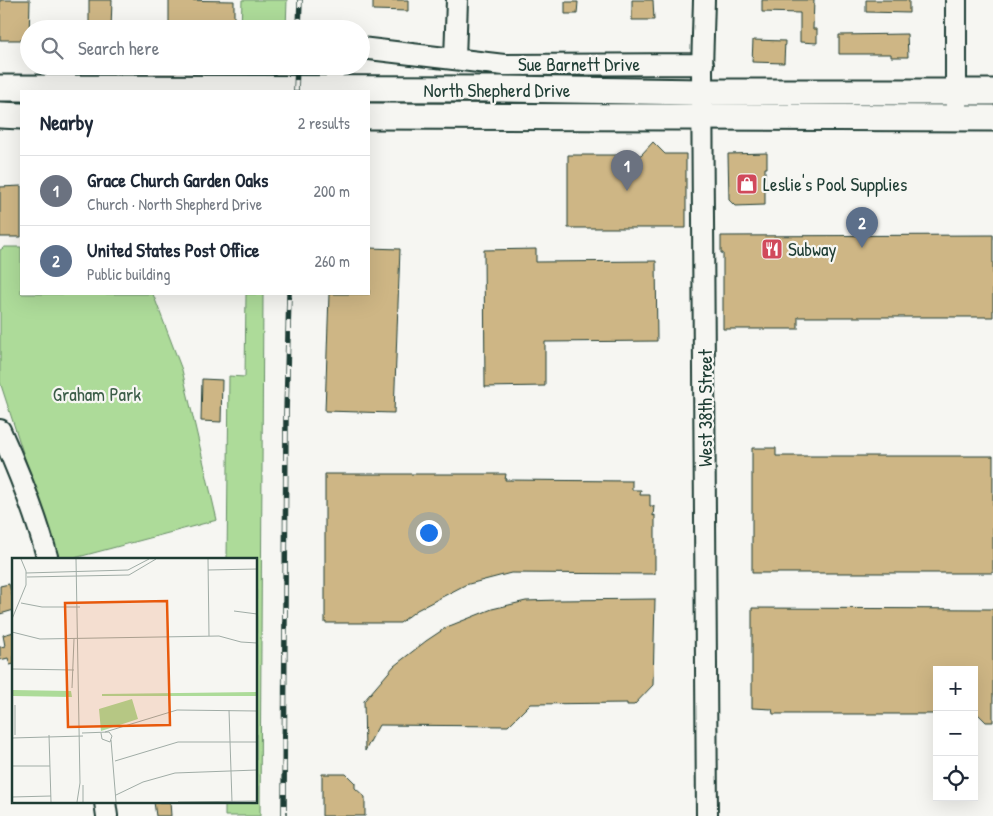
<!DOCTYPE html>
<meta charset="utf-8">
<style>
body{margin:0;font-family:"Patrick Hand",sans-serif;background:#f6f6f7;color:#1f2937}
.controls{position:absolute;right:15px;bottom:15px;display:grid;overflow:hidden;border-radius:0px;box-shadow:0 5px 20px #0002}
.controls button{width:45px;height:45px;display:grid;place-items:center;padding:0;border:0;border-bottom:1px solid #e0e1e3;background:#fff;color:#1f2937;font:25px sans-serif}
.you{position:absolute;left:428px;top:532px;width:18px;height:18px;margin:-12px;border:4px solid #fff;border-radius:50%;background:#1a73e8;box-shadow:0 0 0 8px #1a73e833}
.badge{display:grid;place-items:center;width:32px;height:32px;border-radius:50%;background:#1a73e8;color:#fff;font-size:16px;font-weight:700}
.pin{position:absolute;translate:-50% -41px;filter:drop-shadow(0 1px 2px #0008)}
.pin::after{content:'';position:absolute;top:26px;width:18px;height:15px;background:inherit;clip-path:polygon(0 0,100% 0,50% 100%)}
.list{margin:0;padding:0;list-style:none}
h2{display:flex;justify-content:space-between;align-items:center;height:65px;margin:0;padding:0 20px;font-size:21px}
h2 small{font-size:16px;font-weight:400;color:#747a83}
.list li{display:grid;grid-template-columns:32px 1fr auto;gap:15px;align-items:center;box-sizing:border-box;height:70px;padding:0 20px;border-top:1px solid #e0e1e3}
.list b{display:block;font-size:19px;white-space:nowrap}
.list p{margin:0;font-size:16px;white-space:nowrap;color:#747a83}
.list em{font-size:16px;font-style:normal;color:#747a83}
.icon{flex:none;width:28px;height:28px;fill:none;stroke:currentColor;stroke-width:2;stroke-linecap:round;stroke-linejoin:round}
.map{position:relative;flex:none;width:993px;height:816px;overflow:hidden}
.search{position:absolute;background:#fff;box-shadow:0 5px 20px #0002;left:20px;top:20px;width:350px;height:55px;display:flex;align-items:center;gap:12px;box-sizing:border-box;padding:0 18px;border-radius:28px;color:#747a83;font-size:19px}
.panel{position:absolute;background:#fff;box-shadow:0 5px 20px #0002;left:20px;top:90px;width:350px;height:205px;border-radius:0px}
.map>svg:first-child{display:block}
</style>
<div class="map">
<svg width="993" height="816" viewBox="0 0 993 816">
<rect width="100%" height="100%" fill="#f6f6f2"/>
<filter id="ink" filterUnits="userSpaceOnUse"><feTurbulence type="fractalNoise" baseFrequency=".02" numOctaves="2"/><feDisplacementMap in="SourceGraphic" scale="10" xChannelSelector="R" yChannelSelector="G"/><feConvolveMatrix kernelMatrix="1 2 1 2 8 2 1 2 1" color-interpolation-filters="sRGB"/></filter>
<g filter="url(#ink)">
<path fill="#addb99" stroke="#668c66" d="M242,0H287L286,29H241Z
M5,247H21V294H153L182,370L217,520L67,560H58L0,382V250Z
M246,294H263L260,816H225V802H256V560H227L229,376L245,377Z"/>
<path fill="#ceb685" stroke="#1f3d34" d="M0,0H30L29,40H0Z
M89,0H112L111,29H89Z
M169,0L234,1V24L169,23Z
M373,0H408V11L373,10Z
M632,0H653L654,20H632Z
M762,0H814L813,29H817V43L800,42V13L762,12Z
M866,0H909V13L866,12Z
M565,2H578L577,14H565Z
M907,34L908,57H891V54H839V35Z
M753,40L785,41L784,63L752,62Z
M653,142L665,154H686V228H568V155H641Z
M767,153V168H765V205L735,206L729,200L728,154Z
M21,186V237H0V187Z
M993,235V317H798V329H723V253H721V236Z
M369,248L400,249L394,413L325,411L329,294H369Z
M536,249V262L656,261L657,341L545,342V386L485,387L484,250Z
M202,379L222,380L221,422L201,421Z
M752,448H776V456H993V573H752Z
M325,474H506L505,480L632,481V490H641L640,495H650V506H654L653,516L655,515V574L511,573L465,585L417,610L400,623H325Z
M9,584L14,602V610L0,614V586Z
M655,599L653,685L634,705H627V703L530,704L508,726L379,725L365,751L364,701L394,666L426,641L447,627L492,609L526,601L558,600Z
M752,608L993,609V722H986L978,714H974V670H937V714H773L772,709L752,708Z
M14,632V664L10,665L8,658L0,660V647L5,646L3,635Z
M322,774H346L355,783V788L365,797V816H322Z
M154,802H170L171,816H156Z"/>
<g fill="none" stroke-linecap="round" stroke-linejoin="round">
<g stroke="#1f3d34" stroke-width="24">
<path id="minor" d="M704,0L702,69L707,816
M361,48L504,65L703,64
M455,59L457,0
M956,118V0
M0,430C19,472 36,515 48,560
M105,802L107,816"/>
</g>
<g stroke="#1f3d34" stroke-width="29">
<path id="major" d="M0,88L503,89L703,92H993
M0,115L21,116
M369,116L993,118"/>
</g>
<use href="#minor" stroke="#f6f6f2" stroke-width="20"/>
<use href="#major" stroke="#f6f6f2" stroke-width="25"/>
<g stroke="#1f3d34" stroke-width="5.5">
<path id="rail" d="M299,29L300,0
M296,91L297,66
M284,816L286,414L289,294"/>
</g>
<use href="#rail" stroke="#f6f6f2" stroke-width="4" stroke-dasharray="11" stroke-linecap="butt"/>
</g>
</g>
<defs>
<g id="shop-square" transform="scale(1.125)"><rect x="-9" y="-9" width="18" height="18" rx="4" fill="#d1495b" stroke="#f6f6f2"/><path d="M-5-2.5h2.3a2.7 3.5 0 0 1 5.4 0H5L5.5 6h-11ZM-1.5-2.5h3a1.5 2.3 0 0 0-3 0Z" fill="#fff"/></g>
<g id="restaurant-square" transform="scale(1.125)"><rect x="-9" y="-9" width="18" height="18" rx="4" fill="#d1495b" stroke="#f6f6f2"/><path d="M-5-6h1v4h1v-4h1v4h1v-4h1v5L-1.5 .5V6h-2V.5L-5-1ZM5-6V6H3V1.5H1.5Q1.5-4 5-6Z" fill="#fff"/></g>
</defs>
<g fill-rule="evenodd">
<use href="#shop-square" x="747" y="184"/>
<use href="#restaurant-square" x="772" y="249"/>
</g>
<g text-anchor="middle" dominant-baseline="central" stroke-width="4.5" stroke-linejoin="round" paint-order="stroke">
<g font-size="19" fill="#1f3d34" stroke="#f6f6f2">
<text x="579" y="64">Sue Barnett Drive</text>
<text x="497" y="90">North Shepherd Drive</text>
<text transform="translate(705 408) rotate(-90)">West 38th Street</text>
</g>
<g font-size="19" fill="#1f3d34" stroke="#f6f6f2" text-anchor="start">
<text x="763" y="184">Leslie's Pool Supplies</text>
<text x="788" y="249">Subway</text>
</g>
<g font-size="19" fill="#3b5d48" stroke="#f6f6f2">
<text x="97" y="394">Graham Park</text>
</g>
</g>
<g transform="translate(12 558)">
<rect width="245" height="245" fill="#f6f6f2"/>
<path d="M0,132L59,133L60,139L0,138ZM245,134V138H90V136ZM120,141L126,161L89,173L87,151Z" fill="#addb99"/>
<path fill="none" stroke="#a0aca6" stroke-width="1" d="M64,1L68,225L65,244M196,1L197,78M196,12L245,11M14,15L116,12L137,1M15,19L117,17L144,1M9,45L30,49H68M222,53L245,56M0,61L14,27V13L9,1M0,74L28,81L207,78L229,84L245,85M0,111L62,112M60,130L62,81M3,147V177M217,152L220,244M93,174L165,152L245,153M70,175L97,174L100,178L98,184L90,181L89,175M37,177L39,244M0,180L71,178M99,182L104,244M103,203L166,184H245M0,208H38M104,237L131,224L163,215L245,212M0,239L39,238M71,244V227M166,244L245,243"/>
<path fill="#e8590c" fill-opacity="0.15" stroke="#e8590c" stroke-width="2.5" d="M155,43L158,167L56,169L53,45Z"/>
<rect width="245" height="245" fill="none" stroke="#1f3d34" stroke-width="2.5"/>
</g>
</svg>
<div class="controls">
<button>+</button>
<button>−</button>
<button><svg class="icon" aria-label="locate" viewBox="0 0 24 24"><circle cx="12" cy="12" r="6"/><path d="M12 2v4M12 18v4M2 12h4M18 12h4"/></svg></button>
</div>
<div class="you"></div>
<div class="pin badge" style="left:627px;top:191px;background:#6b7280">1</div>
<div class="pin badge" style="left:862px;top:248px;background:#5c6f8a">2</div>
<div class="search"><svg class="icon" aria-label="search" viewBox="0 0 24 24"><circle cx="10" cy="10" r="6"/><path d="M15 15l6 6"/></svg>Search here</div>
<section class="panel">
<h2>Nearby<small>2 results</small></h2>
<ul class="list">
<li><span class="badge" style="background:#6b7280">1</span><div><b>Grace Church Garden Oaks</b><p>Church · North Shepherd Drive</p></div><em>200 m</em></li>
<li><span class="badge" style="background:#5c6f8a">2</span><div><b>United States Post Office</b><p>Public building</p></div><em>260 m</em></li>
</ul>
</section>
</div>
